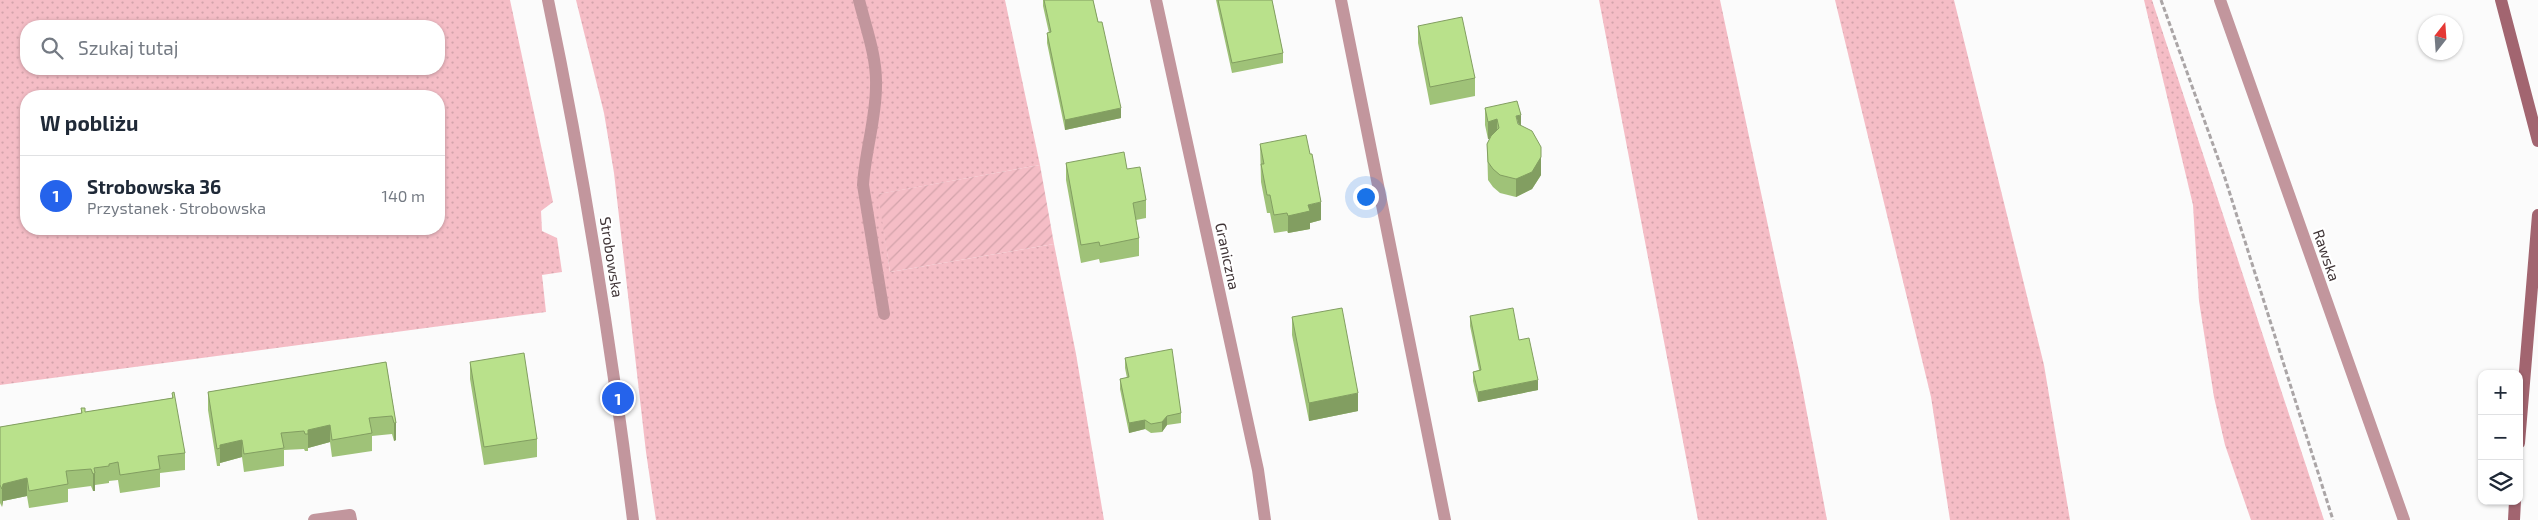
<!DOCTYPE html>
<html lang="pl">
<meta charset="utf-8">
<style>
body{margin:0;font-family:"Exo 2",sans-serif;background:#f6f6f7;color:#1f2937}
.controls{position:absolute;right:15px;bottom:15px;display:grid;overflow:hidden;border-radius:10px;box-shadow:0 1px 4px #0004}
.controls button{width:45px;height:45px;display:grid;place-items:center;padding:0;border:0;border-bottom:1px solid #e0e1e3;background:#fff;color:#1f2937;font:25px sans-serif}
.compass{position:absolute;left:2418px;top:15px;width:45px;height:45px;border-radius:50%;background:#fff;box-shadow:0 1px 4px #0004;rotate:17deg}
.you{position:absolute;left:1365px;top:196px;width:18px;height:18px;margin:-12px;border:4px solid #fff;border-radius:50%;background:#1a73e8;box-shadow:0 0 0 8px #1a73e833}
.badge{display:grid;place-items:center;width:32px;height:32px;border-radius:50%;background:#2563eb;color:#fff;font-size:16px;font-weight:700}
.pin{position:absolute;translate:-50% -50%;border:2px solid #fff;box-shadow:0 1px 5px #0006}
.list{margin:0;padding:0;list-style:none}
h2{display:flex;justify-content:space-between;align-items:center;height:65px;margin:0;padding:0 20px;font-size:21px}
h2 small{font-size:16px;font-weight:400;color:#747a83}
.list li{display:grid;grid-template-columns:32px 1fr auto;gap:15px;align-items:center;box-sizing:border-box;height:80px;padding:0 20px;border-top:1px solid #e0e1e3}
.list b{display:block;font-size:19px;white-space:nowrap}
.list p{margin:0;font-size:16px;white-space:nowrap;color:#747a83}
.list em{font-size:16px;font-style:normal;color:#747a83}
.icon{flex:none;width:28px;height:28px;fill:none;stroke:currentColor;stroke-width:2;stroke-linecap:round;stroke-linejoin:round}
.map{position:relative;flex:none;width:2538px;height:520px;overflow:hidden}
.search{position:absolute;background:#fff;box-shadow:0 1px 4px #0004;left:20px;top:20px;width:425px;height:55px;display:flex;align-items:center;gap:12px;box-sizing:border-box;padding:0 18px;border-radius:20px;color:#747a83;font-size:19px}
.panel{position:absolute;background:#fff;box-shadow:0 1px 4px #0004;left:20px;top:90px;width:425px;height:145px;border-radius:20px}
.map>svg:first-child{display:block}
</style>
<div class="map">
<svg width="2538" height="520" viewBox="0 0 2538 520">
<defs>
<pattern id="grass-dots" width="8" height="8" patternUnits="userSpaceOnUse" patternTransform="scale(1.25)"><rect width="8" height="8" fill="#f5bdc6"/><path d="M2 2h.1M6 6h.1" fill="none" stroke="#d3a3ab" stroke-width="1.8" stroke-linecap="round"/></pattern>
<pattern id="garden-furrows" width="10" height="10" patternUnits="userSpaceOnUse" patternTransform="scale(1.25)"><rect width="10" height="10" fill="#f5bdc6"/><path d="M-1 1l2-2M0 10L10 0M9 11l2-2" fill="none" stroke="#d3a3ab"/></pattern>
</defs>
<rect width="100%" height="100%" fill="#fbfbfb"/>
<path fill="url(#grass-dots)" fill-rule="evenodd" d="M0,0H510L553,202L541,211L542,231L557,238L562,272L542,275L546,312L0,385ZM26,26H439V69H26ZM439,96V229H26V96Z
M576,0H1005L1040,165L879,194L890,272L1054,244L1076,354L1104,520H656L646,452L614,173L604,113Z
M1599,0H1720L1800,376L1827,520H1698Z
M1835,0H1954L2044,365L2070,520H1950L1931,397Z
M2144,0H2152L2324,520H2251L2225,445L2214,397L2199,301L2193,205Z"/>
<path fill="url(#garden-furrows)" d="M1040,165L1054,244L890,272L878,194Z"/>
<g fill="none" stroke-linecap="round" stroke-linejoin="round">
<path stroke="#aaa5a6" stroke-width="3" stroke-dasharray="5 2.5" stroke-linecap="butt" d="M2161,0L2224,175L2333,520"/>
<path stroke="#c2969d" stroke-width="12" d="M314,520L350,515L351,520"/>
<path stroke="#c2969d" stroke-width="12" d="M548,0C584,172 611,345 633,520
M859,0C866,28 877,57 876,86C876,119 865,152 863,185L884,314
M1156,0L1258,470L1265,520
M1341,0L1445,520
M2220,0L2404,520"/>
<path stroke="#a26570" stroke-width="12" d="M2501,0L2538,141
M2519,443L2538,215
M2514,520L2515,501"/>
</g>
<path fill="#9fc278" d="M1043,0H1093L1121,118L1065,130L1047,43V33H1049L1043,6Z
M1216,0H1272L1283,53V63L1232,73Z
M1418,26L1475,78V96L1430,105L1418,43Z
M1485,108L1521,126L1541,175L1532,189L1516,197L1500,193L1493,187L1488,180L1487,144L1490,139H1488L1485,125Z
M1260,144L1321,220L1310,223V229L1288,233L1287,231L1274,233L1270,213H1267L1261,182Z
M1066,163L1127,169L1146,200V218L1136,220L1139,238V256L1100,263L1099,259L1081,263L1066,180Z
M1470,316L1519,340L1538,390L1478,402L1473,381V372L1479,370L1470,326Z
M1292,317L1358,411L1309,421L1292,335Z
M1125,358L1181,413V423L1167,425L1162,432L1151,433L1145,429L1129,433L1120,389V379L1127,378L1125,368Z
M386,362L396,423V440L394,441L392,434L372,436V451L332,457L330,442L308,448V451H305L304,449L284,450V466L244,472L242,457L220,463V466H217L208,410V392Z
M470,362L537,439V457L484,465L470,379Z
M172,393L185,453V470L160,473V487L120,493L118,480L109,481V483L95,485V491H93L91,486L68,489V502L29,508L27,496L3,501L2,507L0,503V427L81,413V408L85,412L172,398Z"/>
<path fill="#829e61" d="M1121,108V118L1065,130V120Z
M1521,115V132L1516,116Z
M1497,119V137L1488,139V122Z
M1541,147V175L1532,189L1516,197V179Z
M1321,202V220L1310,223V229L1288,233V216L1308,205Z
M1538,380V390L1478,402V392Z
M1358,393V411L1309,421V403Z
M1167,416V425L1162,432V422Z
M1145,420V429L1129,433V423Z
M394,423H396V440L394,441Z
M330,425V442L308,448V430Z
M242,440V457L220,463V445Z
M95,473V491H93V474Z
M27,478V496L3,501L2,507V489L3,484Z"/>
<path fill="#b9e18b" stroke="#829e61" d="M1044,0H1093L1098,22H1102L1121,108L1065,120L1047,33L1051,32Z
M1218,0H1272L1283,53L1232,63Z
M1462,17L1475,78L1430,87L1418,26Z
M1517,101L1521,115L1516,116L1518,124L1532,131L1541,147V157L1532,172L1516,179L1500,175L1493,169L1488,162L1487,144L1491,136L1499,128L1497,119L1488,122L1485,108Z
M1306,135L1310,154H1312L1321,202L1308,205L1310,211L1288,216L1287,213L1274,215L1270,195H1267L1261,164H1264L1260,144Z
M1124,152L1127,169L1140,167L1146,200L1133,203L1139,238L1100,246L1099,242L1081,245L1066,163Z
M1342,308L1358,393L1309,403L1292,317Z
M1513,308L1519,340L1529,338L1538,380L1478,392L1473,372L1481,370L1470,316Z
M1172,349L1181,413L1167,416L1162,422L1151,424L1145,420L1129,423L1120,379L1129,377L1125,358Z
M524,353L537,439L484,447L470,362Z
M386,362L396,423H394L392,416L369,418L372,433L332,440L330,425L308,430V434H305L304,431L281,433L284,448L244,454L242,440L220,445V448L217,449L208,392Z
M174,392L185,453L158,456L160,469L120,475L118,462L109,464V466L94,468L95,473L93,474L91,469L66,471L68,484L29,491L27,478L3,484L2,489L0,485V427L82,413L81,408H85V412L173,398L172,393Z"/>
<g text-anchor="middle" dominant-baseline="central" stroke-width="4.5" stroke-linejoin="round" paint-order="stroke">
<g font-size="15" fill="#3f3436" stroke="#fff">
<text transform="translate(2327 255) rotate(71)">Rawska</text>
<text transform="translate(1228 256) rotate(78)">Graniczna</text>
<text transform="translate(612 257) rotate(81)">Strobowska</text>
</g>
</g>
</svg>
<div class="controls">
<button>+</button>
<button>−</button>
<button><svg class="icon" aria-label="layers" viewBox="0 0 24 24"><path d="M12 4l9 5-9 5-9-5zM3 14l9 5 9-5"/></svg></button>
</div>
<svg class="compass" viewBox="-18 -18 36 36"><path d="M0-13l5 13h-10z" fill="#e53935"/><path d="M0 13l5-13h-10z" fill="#747a83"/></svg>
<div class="you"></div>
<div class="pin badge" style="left:618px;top:398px">1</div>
<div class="search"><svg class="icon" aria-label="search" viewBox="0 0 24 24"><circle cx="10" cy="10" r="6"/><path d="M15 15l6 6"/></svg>Szukaj tutaj</div>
<section class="panel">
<h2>W pobliżu<small></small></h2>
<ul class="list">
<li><span class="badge">1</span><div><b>Strobowska 36</b><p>Przystanek · Strobowska</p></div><em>140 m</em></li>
</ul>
</section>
</div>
